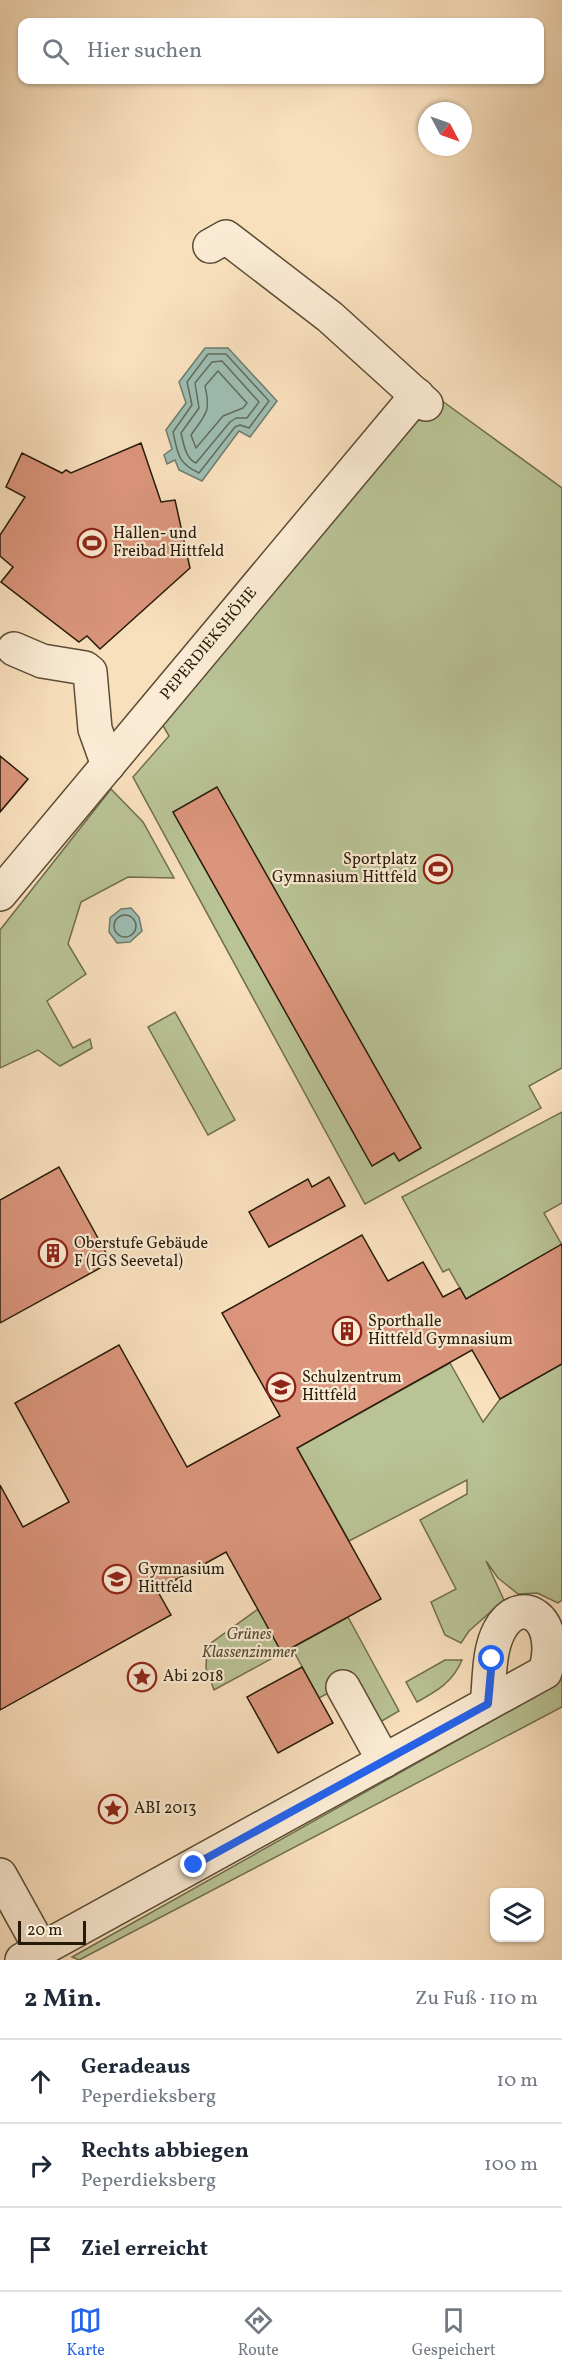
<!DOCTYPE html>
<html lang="de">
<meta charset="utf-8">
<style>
body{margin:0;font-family:Vollkorn,serif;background:#f6f6f7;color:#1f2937}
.controls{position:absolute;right:18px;bottom:18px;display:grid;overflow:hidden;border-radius:12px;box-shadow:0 2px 4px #0004}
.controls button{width:54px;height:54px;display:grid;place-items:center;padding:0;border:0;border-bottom:2px solid #e0e1e3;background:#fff;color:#1f2937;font:30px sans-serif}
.compass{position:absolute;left:418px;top:102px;width:54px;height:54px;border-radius:50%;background:#fff;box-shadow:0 2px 4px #0004;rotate:131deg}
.scale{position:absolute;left:18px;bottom:15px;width:68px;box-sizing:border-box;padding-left:6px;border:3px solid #261a08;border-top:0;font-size:16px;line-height:21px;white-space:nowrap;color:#261a08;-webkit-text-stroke:4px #fbebd4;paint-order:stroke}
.stop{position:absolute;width:18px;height:18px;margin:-14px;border:4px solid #2563eb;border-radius:50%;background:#fff}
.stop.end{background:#2563eb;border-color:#fff;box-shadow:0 2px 6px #0008}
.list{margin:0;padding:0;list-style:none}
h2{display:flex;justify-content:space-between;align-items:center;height:78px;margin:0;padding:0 24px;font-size:26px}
h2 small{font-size:20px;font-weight:400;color:#747a83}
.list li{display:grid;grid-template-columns:39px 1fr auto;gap:18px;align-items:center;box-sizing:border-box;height:84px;padding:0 24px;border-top:2px solid #e0e1e3}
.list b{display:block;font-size:22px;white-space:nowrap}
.list p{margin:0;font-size:20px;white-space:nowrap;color:#747a83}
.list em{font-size:20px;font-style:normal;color:#747a83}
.icon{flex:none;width:33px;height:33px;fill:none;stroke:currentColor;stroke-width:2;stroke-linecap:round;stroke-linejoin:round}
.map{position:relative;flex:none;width:562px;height:1960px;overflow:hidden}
.search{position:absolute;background:#fff;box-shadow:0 2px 4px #0004;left:18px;right:18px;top:18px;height:66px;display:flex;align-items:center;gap:15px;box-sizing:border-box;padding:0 21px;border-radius:12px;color:#747a83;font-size:22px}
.sheet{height:330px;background:#fff}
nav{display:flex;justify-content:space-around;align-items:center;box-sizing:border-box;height:84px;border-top:2px solid #e0e1e3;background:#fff;font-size:16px;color:#747a83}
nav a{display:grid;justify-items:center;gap:3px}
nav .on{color:#2563eb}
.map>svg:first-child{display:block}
</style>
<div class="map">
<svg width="562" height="1960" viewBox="0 0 562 1960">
<rect width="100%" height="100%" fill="#f9e0bd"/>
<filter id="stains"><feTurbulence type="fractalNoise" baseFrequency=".00333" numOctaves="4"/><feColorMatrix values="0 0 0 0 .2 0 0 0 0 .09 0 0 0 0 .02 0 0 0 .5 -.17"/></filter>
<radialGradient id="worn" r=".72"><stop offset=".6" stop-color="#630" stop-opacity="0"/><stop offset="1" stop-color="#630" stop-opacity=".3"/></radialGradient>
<path fill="#b9c395" stroke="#706e4e" stroke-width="1.5" d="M434,395L562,488V1068L529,1086L541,1108L365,1204L133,777L169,736L162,724Z
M111,789L143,822L174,878L128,877L81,902L68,944L86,974L47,1001L73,1048L90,1039L92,1048L60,1066L38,1050L0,1068V930Z
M175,1012L235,1120L208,1135L148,1027Z
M562,1112V1203L544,1213L562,1245L466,1299L449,1269L443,1272L402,1197Z
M450,1363L483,1422L500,1399L562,1364V1600L558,1603L537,1593L518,1594L498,1578L486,1561L504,1600L469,1631L461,1643L445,1635L431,1602L456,1589L420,1520L467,1494V1480L349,1541L297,1448Z
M258,1609L282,1653L214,1690L206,1668L207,1646Z
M348,1617L399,1711L375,1725L351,1681L319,1698L292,1648Z
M445,1660H462C453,1682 437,1691 417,1702L406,1682Z
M562,1676V1707L79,1960L72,1957L554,1686Z"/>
<path fill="#9ebdb2" stroke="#6e7c6e" stroke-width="1.5" d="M205,348H228L277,401L250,437L239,431L202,481L179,470L175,460L167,464L164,455L172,449L166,430L186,403L179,382Z
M131,908L139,917L142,931L130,942L117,943L109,932L110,918L121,909Z"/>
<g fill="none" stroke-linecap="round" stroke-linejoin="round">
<path stroke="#626c5d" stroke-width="1.5" d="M208,354H226L269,401L249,428L240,425L235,427L199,473C177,463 178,453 173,432L192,405L187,382Z
M222,361L259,402L247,418H236L230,422L196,463C185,458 184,444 181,433L199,408L195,383L212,362Z
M218,371L247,403L243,408L223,416L196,448L191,435C206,414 211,412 205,386Z
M114 926a11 11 0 1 1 22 0a11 11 0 1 1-22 0Z"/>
</g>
<path fill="#db957c" stroke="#261a08" stroke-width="1.5" d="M141,443L161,502L175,500L190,568L100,649L87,636L79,642L1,582L13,567L0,556V535L25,497L6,487L22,453L62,473L66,470L71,473Z
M0,756L28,779L0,812Z
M217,787L421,1148L399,1161L394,1153L372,1166L173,812Z
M59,1167L111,1262L0,1323V1200Z
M329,1177L345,1206L269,1247L249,1212L308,1179L312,1187Z
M362,1235L388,1281L423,1262L443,1297L460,1288L466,1299L562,1244V1364L500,1399L472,1350L297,1448L381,1599L282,1653L226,1552L157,1590L171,1615L0,1710V1485L23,1527L69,1502L15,1403L119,1345L187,1467L280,1416L222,1313Z
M302,1667L333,1723L278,1753L247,1697Z"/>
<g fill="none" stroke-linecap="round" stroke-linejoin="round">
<g stroke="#5b4c35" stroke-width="36">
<g id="minor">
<path d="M210,246L226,237L330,317L426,404"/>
<path d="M14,649L42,661L85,668L90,672L95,729L108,765"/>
<path id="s1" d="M0,894L417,395"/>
<path d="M343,1687L384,1761"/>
<path d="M0,1875L41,1949"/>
<path d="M22,1960L545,1672C562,1618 520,1591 499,1631C488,1652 490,1681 487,1704"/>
</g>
</g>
<use href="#minor" stroke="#fbebd4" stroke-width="33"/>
</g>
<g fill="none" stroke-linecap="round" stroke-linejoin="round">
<path stroke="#2563eb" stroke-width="8" d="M194,1865L488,1704L492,1659"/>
</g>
<defs>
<g id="stadium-ring" transform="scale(1.5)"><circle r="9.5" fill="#fbebd4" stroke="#8f2418" stroke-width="1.5"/><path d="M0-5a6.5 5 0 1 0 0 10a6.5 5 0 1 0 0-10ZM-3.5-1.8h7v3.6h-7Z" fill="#8f2418"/></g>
<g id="building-ring" transform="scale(1.5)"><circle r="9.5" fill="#fbebd4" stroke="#8f2418" stroke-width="1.5"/><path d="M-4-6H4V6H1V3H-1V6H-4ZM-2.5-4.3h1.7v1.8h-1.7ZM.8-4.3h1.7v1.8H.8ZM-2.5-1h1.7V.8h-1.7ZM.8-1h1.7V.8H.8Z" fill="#8f2418"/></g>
<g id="school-ring" transform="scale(1.5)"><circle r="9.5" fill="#fbebd4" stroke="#8f2418" stroke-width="1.5"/><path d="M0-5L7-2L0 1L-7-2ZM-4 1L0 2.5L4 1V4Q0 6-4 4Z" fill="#8f2418"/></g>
<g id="sight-ring" transform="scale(1.5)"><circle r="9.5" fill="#fbebd4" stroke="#8f2418" stroke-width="1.5"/><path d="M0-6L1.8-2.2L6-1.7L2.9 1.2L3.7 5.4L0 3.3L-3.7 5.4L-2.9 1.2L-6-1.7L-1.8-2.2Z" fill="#8f2418"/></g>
</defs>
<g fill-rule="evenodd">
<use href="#stadium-ring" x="92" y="543"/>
<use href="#stadium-ring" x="438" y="869"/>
<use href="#building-ring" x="53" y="1253"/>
<use href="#building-ring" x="347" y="1331"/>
<use href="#school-ring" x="281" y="1387"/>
<use href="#school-ring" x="117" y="1579"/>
<use href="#sight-ring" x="142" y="1677"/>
<use href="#sight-ring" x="113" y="1809"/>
</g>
<g text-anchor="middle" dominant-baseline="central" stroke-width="4.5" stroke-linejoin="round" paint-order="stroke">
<g font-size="16" fill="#261a08" stroke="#fbebd4" text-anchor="start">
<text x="113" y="534">Hallen- und<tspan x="113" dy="18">Freibad Hittfeld</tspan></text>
<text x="417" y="860" text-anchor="end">Sportplatz<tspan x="417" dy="18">Gymnasium Hittfeld</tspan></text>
<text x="74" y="1244">Oberstufe Gebäude<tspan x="74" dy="18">F (IGS Seevetal)</tspan></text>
<text x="368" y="1322">Sporthalle<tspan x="368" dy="18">Hittfeld Gymnasium</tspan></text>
<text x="302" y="1378">Schulzentrum<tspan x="302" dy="18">Hittfeld</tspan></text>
<text x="138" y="1570">Gymnasium<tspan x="138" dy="18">Hittfeld</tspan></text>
<text x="163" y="1677">Abi 2018</text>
<text x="134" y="1809">ABI 2013</text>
</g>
<g font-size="16" fill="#261a08" stroke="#fbebd4">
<text stroke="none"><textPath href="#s1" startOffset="326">PEPERDIEKSHÖHE</textPath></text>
</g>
<g font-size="16" font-style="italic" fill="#524d32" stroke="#fbebd4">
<text x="249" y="1635">Grünes<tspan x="249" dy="18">Klassenzimmer</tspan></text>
</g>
</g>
<rect width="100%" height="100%" filter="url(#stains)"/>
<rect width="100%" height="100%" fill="url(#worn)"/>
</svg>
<div class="controls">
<button><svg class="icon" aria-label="layers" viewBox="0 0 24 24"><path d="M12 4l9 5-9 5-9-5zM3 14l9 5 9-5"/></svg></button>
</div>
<svg class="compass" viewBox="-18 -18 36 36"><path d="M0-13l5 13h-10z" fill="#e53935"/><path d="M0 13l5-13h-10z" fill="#747a83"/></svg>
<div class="scale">20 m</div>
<div class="stop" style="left:492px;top:1659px"></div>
<div class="stop end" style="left:194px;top:1865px"></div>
<div class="search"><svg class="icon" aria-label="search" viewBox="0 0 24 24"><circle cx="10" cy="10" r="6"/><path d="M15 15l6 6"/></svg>Hier suchen</div>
</div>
<section class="sheet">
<h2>2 Min.<small>Zu Fuß · 110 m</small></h2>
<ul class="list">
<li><svg class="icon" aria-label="ahead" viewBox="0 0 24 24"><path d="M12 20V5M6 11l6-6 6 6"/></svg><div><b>Geradeaus</b><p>Peperdieksberg</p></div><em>10 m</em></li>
<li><svg class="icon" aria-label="right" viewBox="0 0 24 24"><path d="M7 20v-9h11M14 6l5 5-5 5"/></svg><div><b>Rechts abbiegen</b><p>Peperdieksberg</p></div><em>100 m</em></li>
<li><svg class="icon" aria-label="arrive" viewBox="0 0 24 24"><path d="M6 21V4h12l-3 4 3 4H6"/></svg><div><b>Ziel erreicht</b></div></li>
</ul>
</section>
<nav>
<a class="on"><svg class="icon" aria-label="map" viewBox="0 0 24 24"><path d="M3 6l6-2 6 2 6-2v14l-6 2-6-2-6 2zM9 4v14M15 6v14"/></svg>Karte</a>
<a><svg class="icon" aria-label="directions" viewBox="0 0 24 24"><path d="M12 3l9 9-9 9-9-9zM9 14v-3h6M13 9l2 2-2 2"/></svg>Route</a>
<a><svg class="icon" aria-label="saved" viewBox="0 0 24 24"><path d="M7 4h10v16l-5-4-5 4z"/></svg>Gespeichert</a>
</nav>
